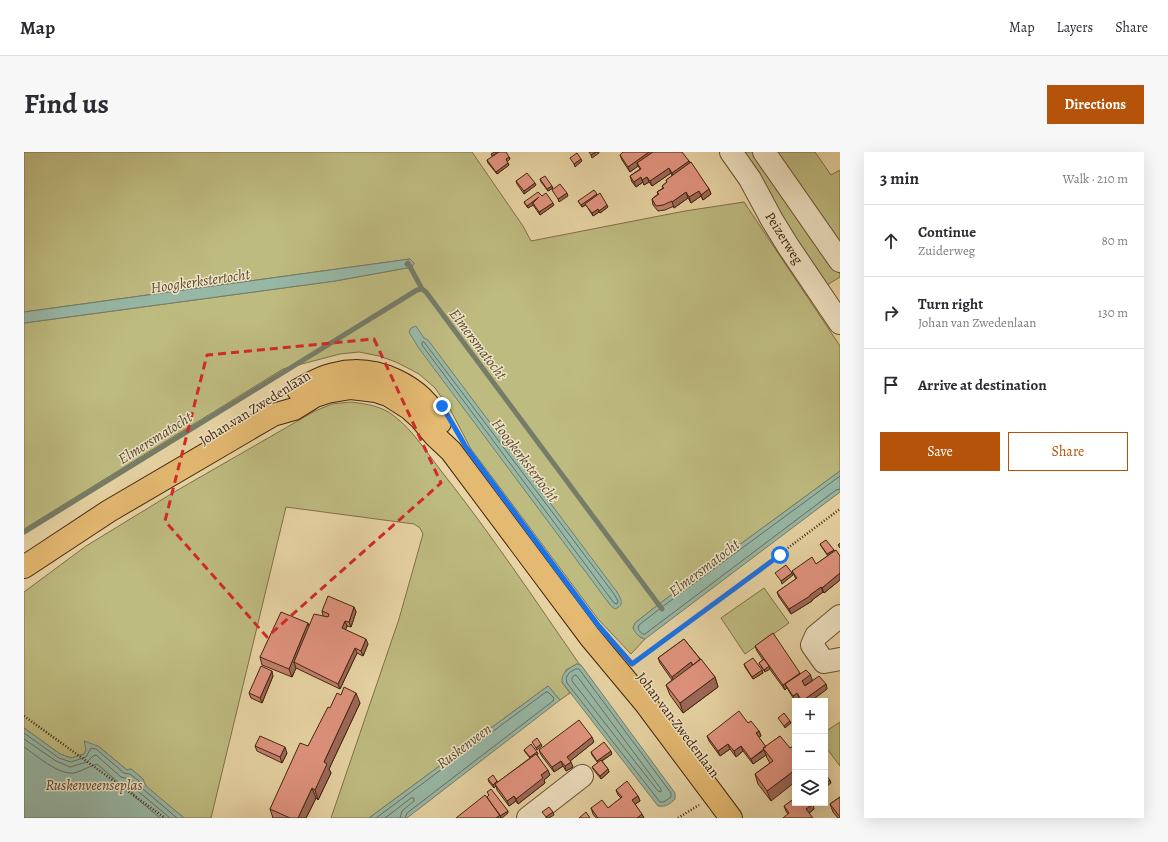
<!DOCTYPE html>
<meta charset="utf-8">
<style>
body{margin:0;font-family:Alegreya,serif;background:#f7f7f7;color:#2b2b33}
.controls{position:absolute;right:12px;bottom:12px;display:grid;overflow:hidden;border-radius:0px;box-shadow:0 4px 16px #0002}
.controls button{width:36px;height:36px;display:grid;place-items:center;padding:0;border:0;border-bottom:1px solid #e1e1e2;background:#fff;color:#2b2b33;font:20px sans-serif}
.stop{position:absolute;width:12px;height:12px;margin:-9px;border:3px solid #1a73e8;border-radius:50%;background:#fff}
.stop.end{background:#1a73e8;border-color:#fff;box-shadow:0 1px 4px #0008}
.list{margin:0;padding:0;list-style:none}
h2{display:flex;justify-content:space-between;align-items:center;height:52px;margin:0;padding:0 16px;font-size:17px}
h2 small{font-size:13px;font-weight:400;color:#7c7c81}
.list li{display:grid;grid-template-columns:26px 1fr auto;gap:12px;align-items:center;box-sizing:border-box;height:72px;padding:0 16px;border-top:1px solid #e1e1e2}
.list b{display:block;font-size:15px;white-space:nowrap}
.list p{margin:0;font-size:13px;white-space:nowrap;color:#7c7c81}
.list em{font-size:13px;font-style:normal;color:#7c7c81}
.actions{display:flex;gap:8px;padding:12px 16px}
.actions a{flex:1;padding:9px 0;border:1px solid #b45309;border-radius:0px;text-align:center;font-size:14px;color:#b45309}
.actions .main{background:#b45309;color:#fff}
.icon{flex:none;width:22px;height:22px;fill:none;stroke:currentColor;stroke-width:2;stroke-linecap:round;stroke-linejoin:round}
.map{position:relative;flex:none;width:816px;height:666px;overflow:hidden;border-radius:0px}
header{display:flex;align-items:center;gap:24px;box-sizing:border-box;height:56px;padding:0 20px;background:#fff;border-bottom:1px solid #e1e1e2}
header strong{font-size:19px}
nav{display:flex;gap:22px;margin-inline-start:auto;font-size:14px}
.intro{display:flex;align-items:center;justify-content:space-between;box-sizing:border-box;height:96px;padding:0 24px}
h1{margin:0;font-size:28px}
.button{padding:10px 18px;border-radius:0px;background:#b45309;color:#fff;font-size:14px;font-weight:700}
main{display:flex;gap:24px;padding:0 24px}
aside{flex:1;background:#fff;border-radius:0px;box-shadow:0 4px 16px #0002}
.map>svg:first-child{display:block}
</style>
<header>
<strong>Map</strong>
<nav><a>Map</a><a>Layers</a><a>Share</a></nav>
</header>
<div class="intro"><h1>Find us</h1><a class="button">Directions</a></div>
<main>
<div class="map">
<svg width="816" height="666" viewBox="0 0 816 666">
<rect width="100%" height="100%" fill="#e8d4a4"/>
<filter id="stains"><feTurbulence type="fractalNoise" baseFrequency=".005" numOctaves="4"/><feColorMatrix values="0 0 0 0 .2 0 0 0 0 .09 0 0 0 0 .02 0 0 0 .5 -.17"/></filter>
<radialGradient id="worn" r=".72"><stop offset=".6" stop-color="#630" stop-opacity="0"/><stop offset="1" stop-color="#630" stop-opacity=".3"/></radialGradient>
<path fill="#bebb80" stroke="#807046" d="M0,0H448L499,74L507,89L661,59L720,50L816,194V319L635,452L611,471L609,476L616,485L621,487L607,502L574,467L447,297L427,259L411,236L395,222L372,210L355,204L335,200L316,202L259,217L0,377V171L311,129L388,115L390,111L386,107L0,160Z
M712,0H731L816,122V125L803,133Z
M749,0H791L807,23L816,18V94Z
M327,250C343,252 358,254 370,264C389,278 403,301 418,320C467,382 511,448 556,513L553,512L542,518L538,530L546,541L536,548L524,534L345,666H307L375,467L399,382L396,376L390,372L262,355L187,666H160L121,634L119,627L107,617L103,618L74,594L62,598L60,602L47,606L36,602L0,576V440L62,394L152,339L291,259L308,252Z
M740,436L765,471L721,502L697,466Z
M816,570V614L801,594V580Z"/>
<path fill="#97b8a7" stroke="#757d69" d="M386,107L390,111L388,115L311,129L0,171V160Z
M392,174L400,186L404,188L593,440C597,447 601,453 591,457L587,454L394,195L385,180L387,176Z
M816,319V340L621,487C615,485 612,482 609,476L611,471L635,452Z
M553,512L557,513L651,641V647C646,652 642,655 634,654L538,530C537,521 545,516 553,512Z
M524,534L536,548L383,666H345Z
M0,576L36,602L47,606L60,602L62,598L60,589L74,594L103,618L107,617L119,627L122,634L160,666H0Z"/>
<g fill="none" stroke-linecap="round" stroke-linejoin="round">
<path stroke="#6c6e5a" stroke-width="1" d="M400,190L590,442L594,449L593,452L590,451L398,193V191Z
M816,324L638,455L615,473L614,476C615,479 618,483 621,482L812,338L816,337
M552,517H555L647,641V645L640,650H636L543,531L542,526L545,521Z
M551,523L553,524L637,637V640L634,639L548,529V526Z
M0,581L35,606L47,610L62,605L67,596L72,597L100,621L106,622L115,629L119,637L153,666
M0,587L32,609L46,615L63,610L69,604L72,603L97,625L105,627L111,632L115,640L146,666
M0,595C12,603 34,623 50,621C58,619 66,614 73,612L94,630L106,636L111,645L136,666
M352,666L522,540H524L530,546L529,549L383,661L381,666
M361,666L387,646H390V649L378,659L376,666"/>
<path stroke="#757d69" stroke-width="5" d="M383,112L384,111L398,137
M0,380L393,138L398,137L402,140L638,457"/>
<g stroke="#6b5133" stroke-width="24">
<path id="minor" d="M707,0L726,27L748,68L764,94L816,171
M740,0L816,109
M816,464L792,484L788,493L800,510L816,507
M504,666L558,624"/>
</g>
<g stroke="#41250d" stroke-width="24">
<path id="major" d="M274,238C286,231 297,225 310,222C351,211 398,233 416,271
M0,415L85,359L249,263L270,257L291,244L303,240L327,236L352,239L364,243L386,257L396,266L411,284L427,299L566,485L621,551L707,666"/>
</g>
<path stroke="#41250d" stroke-width="2.5" stroke-dasharray="1 2" stroke-linecap="butt" d="M610,511L816,357
M0,564L141,666
M654,666L675,653"/>
<use href="#minor" stroke="#f0e3c4" stroke-width="22"/>
<use href="#major" stroke="#e4ba72" stroke-width="22"/>
</g>
<path fill="#c27f6e" stroke="#41250d" d="M596,3L665,9L666,12L685,37L687,42L679,48L677,44L667,51L664,46L650,56V54L641,58L634,59L629,53L628,47L634,42L633,40L639,36L638,34L643,30L642,28L648,24L647,21L628,34L625,30L620,33L619,30L612,35L608,30L606,24L616,17L614,14L606,20L598,8Z
M485,5L486,7L483,10L485,13L473,22L464,11L463,8Z
M516,27L529,36L524,39L517,30Z
M492,29L512,33L500,42L493,32Z
M573,43L584,55L576,61L575,60L569,64L562,53L558,55L554,49Z
M518,44L530,53L516,63L509,53L504,56L501,52L500,50Z
M796,392L810,399L816,404V428L800,441L799,440L788,448V449L767,462L755,445L753,440L772,427L768,419L792,412L804,404L797,394Z
M330,455L332,460L327,475L323,474L321,478L344,492L339,504L333,501L316,537L272,516L268,525L238,513L236,505L299,464L298,459Z
M660,487L691,525L694,535L659,561L646,543L642,533L648,528L636,511L634,506Z
M731,494L776,522L788,527V529L781,533V534L802,532L803,537L787,549H776L775,546L771,549L763,536L761,538L745,516L741,520L736,513L735,511L739,508L733,499Z
M720,512L738,518L739,521L729,527L721,515Z
M249,524L238,551L227,546L225,541Z
M336,551L305,617L307,621L294,648L292,646L282,666H249L246,657L284,594Z
M724,571L735,579L737,584L735,586L742,595L756,584L747,649L734,632L731,622L746,611L743,606L742,603L729,612L719,599L712,605L706,597L696,604L685,589L683,584Z
M570,590L546,609L549,615L542,619L539,614L530,620L517,603L515,598Z
M231,594L263,601L258,611L233,599Z
M500,598L513,600L514,602L513,603L526,623L520,628L521,631L494,652L492,649L485,654L473,638L472,634L470,636L465,630L464,627L473,629L474,630L506,606L501,600Z
M567,600L588,602L578,609L584,617L585,620L577,627L569,617L568,615L574,611L568,603Z
M592,638L614,644L616,649L611,652L620,666H572L569,662L567,656H584L597,646L594,643Z
M816,645V666H814L809,660L806,652Z
M760,654L790,657L785,661L764,662L762,659Z"/>
<path fill="#9e685a" stroke="#41250d" d="M470,0H475L468,4L467,2Z
M572,0H575V1L568,6L567,3Z
M625,0H634L613,11L614,14L606,20L604,15Z
M485,5L486,7L483,10L482,7Z
M557,7L558,9L551,15L550,12Z
M665,9L667,14L650,26L648,21Z
M484,11L485,13L473,22L472,20Z
M645,16L647,21L628,34L626,29Z
M617,25L619,30L612,35L610,30Z
M623,25L625,30L620,33L618,28Z
M511,31L512,33L500,42V39Z
M528,34L529,36L524,39L523,37Z
M685,37L687,42L679,48L677,43Z
M675,39L677,44L667,51L665,45Z
M662,40L664,46L650,56L648,50Z
M543,41L544,44L535,50L534,47Z
M573,42V45L558,55L557,53Z
M515,45L509,51V53L504,56L503,54Z
M529,51L530,53L516,63L515,60Z
M583,53L584,55L576,61L575,59Z
M574,57L575,60L569,64L568,61Z
M810,398L811,400L804,404L803,402Z
M768,421L769,423L758,432L757,429Z
M816,421V428L800,441L798,436Z
M797,435L799,440L788,448V449L767,462L765,457Z
M330,455L332,460L327,475L325,470Z
M321,469L323,474L320,482L318,476Z
M284,471L287,479L270,510L272,516L268,525L265,517Z
M342,487L344,492L339,504L337,499Z
M331,496L333,501L316,537L314,532Z
M667,510L669,515L650,530L648,525Z
M745,514L746,517L741,520L740,518Z
M738,518L739,521L729,527L728,525Z
M248,519L249,524L238,551L236,546Z
M776,521L778,526L761,532L763,536L761,538L759,533Z
M786,522L788,527V529L780,534L778,529Z
M691,525L694,535L659,561L656,551Z
M802,532L803,537L787,549H778Z
M332,541L336,551L305,617L307,621L294,648L291,638L300,610Z
M773,541L775,546L771,549L769,544Z
M766,569L767,571L761,576L760,574Z
M735,579L737,584L734,586L732,581Z
M568,585L570,590L545,610L543,605Z
M517,592L518,594L513,598L512,596Z
M704,592L706,597L696,604L694,599Z
M717,594L719,599L712,605L710,599Z
M261,595L263,601L258,611L256,605Z
M740,598L742,603L729,612L727,607Z
M587,599L588,602L574,611L573,609Z
M513,600L514,602L507,608L506,605Z
M537,609L539,614L530,620L528,615Z
M547,610L549,615L542,619L541,614Z
M584,617L585,620L577,627L576,624Z
M524,618L526,623L520,628L521,631L494,652L492,647L517,623Z
M771,618V630L747,649L743,639Z
M806,628L807,631L801,636V632Z
M473,629L474,632H471L472,634L470,636L469,633Z
M288,636L292,646L282,666H274Z
M490,644L492,649L485,654L483,649Z
M614,644L616,649L610,653L608,648Z
M789,652L790,657L784,662L782,657Z
M484,659V661L478,666H477L476,664Z
M529,660L530,663L525,666H522V665Z
M618,662L620,666H613Z
M476,663L477,666H472Z"/>
<path fill="#e29480" stroke="#41250d" d="M475,0H482L485,5L482,7L484,11L472,20L463,8Z
M565,0H572L567,3Z
M599,0H625L604,15L596,3Z
M629,0H658L665,9L648,21L645,16L626,29L623,25L618,28L617,25L610,30L606,24L617,17L613,11Z
M553,1L557,7L550,12L546,6Z
M667,10L685,37L677,43L675,39L665,45L662,40L648,50V49L639,53L632,54L628,47L635,42L633,40L640,36L638,34L643,30L642,28Z
M503,21L511,31L500,39L492,29Z
M521,24L528,34L523,37L516,27Z
M536,32L543,41L534,47L528,38Z
M570,38L573,42L557,53L554,49Z
M514,40L518,44L522,41L529,51L515,60L509,51L515,45L503,54L500,50Z
M576,41L583,53L575,59L574,57L568,61L561,52Z
M802,388L810,398L803,402L796,392Z
M816,391V396L814,393Z
M812,398L816,404V421L798,436L797,435L786,443V444L765,457L753,440L773,426L768,419L788,405L792,412Z
M762,413L768,421L757,429L751,421Z
M304,444L330,455L325,470L321,469L318,476L342,487L337,499L331,496L314,532L270,510L290,462L304,465L305,462L298,459Z
M257,460L284,471L265,517L236,505Z
M749,481L776,521L759,533L731,494Z
M660,487L676,507L669,513L667,510L648,525L634,506Z
M729,506L738,518L728,525L720,512Z
M677,507L691,525L656,551L642,533Z
M740,507L745,514L740,518L735,511Z
M237,514L248,519L236,546L225,541Z
M782,518L786,522V523L778,529L781,534L795,524L802,532L778,549L773,541L769,544L761,532Z
M320,535L332,541L300,610L303,612L291,638L288,636L274,666H266L246,657L276,591L284,594L304,555L306,556L313,541L317,543Z
M715,559L724,571L727,569L735,579L732,581L742,595L739,596L740,597L727,607L717,594L710,599L704,592L694,599L683,584Z
M760,561L766,569L760,574L754,566Z
M555,568L568,585L543,605L547,610L541,614L537,609L528,615L515,598Z
M236,584L261,595L256,605L231,594Z
M756,584L766,596L769,594L771,597V618L743,639L731,622L749,609L739,596Z
M513,586L517,592L512,596L508,590Z
M580,590L587,599L573,609L567,600Z
M507,592L513,600L506,605L500,598Z
M512,602L524,618L517,623L519,626L492,647L490,644L483,649L471,632Z
M577,608L584,617L576,624L568,615Z
M801,622L806,628L801,632Z
M469,623L473,629L469,633L464,627Z
M603,629L614,644L608,648L618,662L613,666H574L567,656L578,648L584,656L598,645L592,638Z
M467,637L484,659L476,664L463,645L465,643L463,640Z
M461,643L476,663L472,666H432Z
M816,645V665L806,652Z
M771,646V651H788L789,652L782,657L789,666H759L765,661L760,654Z
M525,655L529,660L522,665L518,660Z
M562,660L566,666H555Z"/>
<g fill="none" stroke-linecap="round" stroke-linejoin="round">
<path stroke="#1a73e8" stroke-width="5" d="M418,254L442,295L574,473L608,512L756,403"/>
</g>
<path fill="none" stroke="#d62828" stroke-width="3" stroke-dasharray="8 5" stroke-linejoin="round" d="M350,187L417,331L243,485L141,369L183,203Z"/>
<g text-anchor="middle" dominant-baseline="central" stroke-width="3" stroke-linejoin="round" paint-order="stroke">
<g font-size="14" fill="#41250d" stroke="#f0e3c4">
<text transform="translate(760 86) rotate(58)">Peizerweg</text>
<text transform="translate(231 256) rotate(-32)">Johan van Zwedenlaan</text>
<text transform="translate(654 573) rotate(53)">Johan van Zwedenlaan</text>
</g>
<g font-size="15" font-style="italic" fill="#564a34" stroke="#f0e3c4">
<text transform="translate(176 129) rotate(-8)">Hoogkerkstertocht</text>
<text transform="translate(454 192) rotate(53)">Elmersmatocht</text>
<text transform="translate(131 286) rotate(-32)">Elmersmatocht</text>
<text transform="translate(501 308) rotate(53)">Hoogkerkstertocht</text>
<text transform="translate(680 416) rotate(-37)">Elmersmatocht</text>
<text transform="translate(440 594) rotate(-37)">Ruskenveen</text>
<text x="70" y="633">Ruskenveenseplas</text>
</g>
</g>
<rect width="100%" height="100%" filter="url(#stains)"/>
<rect width="100%" height="100%" fill="url(#worn)"/>
</svg>
<div class="controls">
<button>+</button>
<button>−</button>
<button><svg class="icon" aria-label="layers" viewBox="0 0 24 24"><path d="M12 4l9 5-9 5-9-5zM3 14l9 5 9-5"/></svg></button>
</div>
<div class="stop" style="left:756px;top:403px"></div>
<div class="stop end" style="left:418px;top:254px"></div>
</div>
<aside>
<h2>3 min<small>Walk · 210 m</small></h2>
<ul class="list">
<li><svg class="icon" aria-label="ahead" viewBox="0 0 24 24"><path d="M12 20V5M6 11l6-6 6 6"/></svg><div><b>Continue</b><p>Zuiderweg</p></div><em>80 m</em></li>
<li><svg class="icon" aria-label="right" viewBox="0 0 24 24"><path d="M7 20v-9h11M14 6l5 5-5 5"/></svg><div><b>Turn right</b><p>Johan van Zwedenlaan</p></div><em>130 m</em></li>
<li><svg class="icon" aria-label="arrive" viewBox="0 0 24 24"><path d="M6 21V4h12l-3 4 3 4H6"/></svg><div><b>Arrive at destination</b></div></li>
</ul>
<div class="actions"><a class="main">Save</a><a>Share</a></div>
</aside>
</main>
